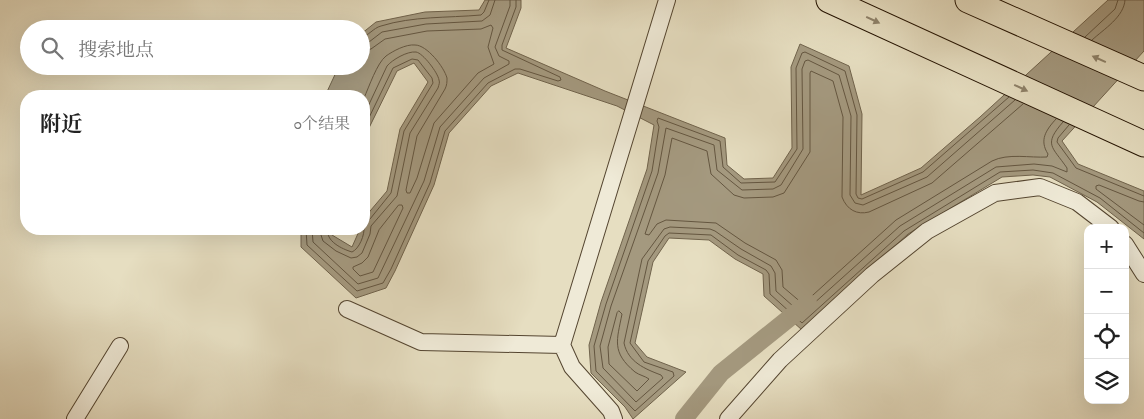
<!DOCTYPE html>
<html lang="zh">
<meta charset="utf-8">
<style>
body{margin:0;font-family:"IM FELL DW Pica","Noto Serif SC",serif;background:#f6f6f6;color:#222}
.controls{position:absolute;right:15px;bottom:15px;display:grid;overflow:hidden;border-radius:10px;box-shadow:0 5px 20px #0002}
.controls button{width:45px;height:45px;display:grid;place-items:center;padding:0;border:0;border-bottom:1px solid #e0e0e0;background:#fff;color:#222;font:25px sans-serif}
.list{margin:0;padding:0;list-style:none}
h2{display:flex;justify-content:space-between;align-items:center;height:65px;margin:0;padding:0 20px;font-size:21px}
h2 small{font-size:16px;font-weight:400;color:#767676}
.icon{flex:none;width:28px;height:28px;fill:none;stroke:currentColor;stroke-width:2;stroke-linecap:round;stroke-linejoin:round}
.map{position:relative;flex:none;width:1144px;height:419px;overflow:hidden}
.search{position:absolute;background:#fff;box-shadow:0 5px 20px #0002;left:20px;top:20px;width:350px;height:55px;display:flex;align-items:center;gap:12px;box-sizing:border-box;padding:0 18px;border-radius:28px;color:#767676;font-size:19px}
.panel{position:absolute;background:#fff;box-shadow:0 5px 20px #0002;left:20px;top:90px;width:350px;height:145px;border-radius:20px}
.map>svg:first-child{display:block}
</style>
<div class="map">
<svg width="1144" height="419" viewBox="0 0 1144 419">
<rect width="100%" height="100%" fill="#e6dec1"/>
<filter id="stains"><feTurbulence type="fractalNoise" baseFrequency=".004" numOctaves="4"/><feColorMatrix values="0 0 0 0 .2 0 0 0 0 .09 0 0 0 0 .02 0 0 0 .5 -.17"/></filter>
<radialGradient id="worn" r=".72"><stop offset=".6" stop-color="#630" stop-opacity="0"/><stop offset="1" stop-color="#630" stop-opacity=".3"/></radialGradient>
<path fill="#a4997f" stroke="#70634c" d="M485,0H521V8L506,48L605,91L725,138L727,165L744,179L773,178L792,148L791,67L800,44L849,66L862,114L861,195L921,168L980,117L1108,0H1144V51L1062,141L1078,164L1144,191V239L1097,202L1050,177L1033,175L1002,177L908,234L802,330L764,296L763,274L735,259L709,240L669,238L653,262L635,343L647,357L686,372L633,419L625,407L591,373L589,345L601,302L647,169L654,125L617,106L518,73L491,86L449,133L434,185L395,271L386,288L356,298L301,247V229H333L332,235L352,247L360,229H364L365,217L387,191L400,129L428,82L414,63L397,71L364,138V96H325L339,66H361V34L376,22L425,12L479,10Z"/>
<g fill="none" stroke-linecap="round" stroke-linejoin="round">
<path stroke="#645640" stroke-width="1" d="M361,37C369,36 373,28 381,26C413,16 447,18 481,15L484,12L489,0
M1085,37L1115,9L1118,0
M1092,40C1104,29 1124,17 1125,0
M361,44L369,42L382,32L426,24L482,21L490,15L495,0
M361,51L371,49L385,39L427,31L481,29L491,25L493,28L488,47L494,64L478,73L434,123L417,178L410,193H407L406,190L417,136L445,89C447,85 447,82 447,78C444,67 427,45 415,45C406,44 393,51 386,56C377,63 369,87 364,98
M1009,97L923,172L862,199L858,198L856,194L857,115L845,71L805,52L802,53L796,68L797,149L775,182L741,183L723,167L720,141L658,118L657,121L659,127L652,171L606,304L594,346L596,371L635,411L674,376L673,372L644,362L630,343L648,261L665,236L669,233L711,235L738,255L766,270L769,274L770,294L802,323L904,231L1000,172L1033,170L1053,173L1100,198L1144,233
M1015,100L927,177L863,205L855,203L850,195L851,116L839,75L808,60L805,61L802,69L803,149L781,185L773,189L742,190L717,170L714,145L666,128L658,173L611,306L600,346L603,368L636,402L663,378L661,375C645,369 628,362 624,343L642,259L664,229L670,227L710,229L715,231L741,249L771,266L775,273L776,291L802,314L900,226L996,167L1034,164L1052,166L1067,172V168C1052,146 1043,145 1063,122
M1023,104L932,183L869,212C857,215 847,210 842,197L843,117L833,81L811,71L810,73V152L784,193L773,197L744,198L734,195L711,174L707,151L672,138L665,175L645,234L649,235L657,224L666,220L716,223L745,243L776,260L782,270L783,287L803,304L896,220L992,161C1008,153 1030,158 1047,157L1048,154C1039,140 1046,130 1056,119
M1069,125L1058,138L1057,142L1076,168L1144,196
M364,128L393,68L412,59L418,60L432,78L433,83L404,131L391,193L370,219L364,222
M1144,202L1139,201L1099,185L1096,186V189L1144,225
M399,205H402L403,208L373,272L360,276L353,269V267L362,263L368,257L379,230Z
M306,229L307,245L357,291L383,283L391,269L430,183L445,131L488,83L515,69H520L558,81L561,80L560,77L502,50V45L516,7V0
M312,229L313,242L358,284L378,278L424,181L440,127L484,78L509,64V61L499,56L495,47L510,6V0
M322,229L321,235L323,241L336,251L351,258L357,257L362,253L370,234L371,226L397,196L410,133L438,88C439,84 440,83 439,80C438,73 423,53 416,52C407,51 392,60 387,66L364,115
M328,229C325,241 342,249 352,252C359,249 365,235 364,227
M619,311L622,314C617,340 611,352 635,372C639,375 645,376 649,379L637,391L609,364L608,347L617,313Z"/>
<path stroke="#a4997f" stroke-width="18" d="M684,419L721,373L808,303"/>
<g stroke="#544530" stroke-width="18">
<path id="street" d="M1125,244L1144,274
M347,309L421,342L562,345
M75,419L120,346
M614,419L611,411L572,367L562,345L667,0
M728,419L780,360L872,275L927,231L995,193L1040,187L1077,202L1111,228"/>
</g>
<g stroke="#231200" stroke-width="27">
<path id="primary" d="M829,0L1144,144
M968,0L1144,78"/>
</g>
<use href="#street" stroke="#efead7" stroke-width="16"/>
<use href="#primary" stroke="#e6dec1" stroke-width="25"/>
</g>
<defs><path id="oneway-solid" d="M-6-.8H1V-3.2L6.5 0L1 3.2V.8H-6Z" transform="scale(1.25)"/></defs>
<g fill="#8e826a">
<use href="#oneway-solid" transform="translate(873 20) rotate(25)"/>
<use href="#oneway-solid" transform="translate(1099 59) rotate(-156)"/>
<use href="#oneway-solid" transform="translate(1021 88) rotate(25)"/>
</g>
<rect width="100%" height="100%" filter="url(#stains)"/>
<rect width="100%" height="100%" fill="url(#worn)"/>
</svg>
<div class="controls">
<button>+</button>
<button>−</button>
<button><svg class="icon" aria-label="locate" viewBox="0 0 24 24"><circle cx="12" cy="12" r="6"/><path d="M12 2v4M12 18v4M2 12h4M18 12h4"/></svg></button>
<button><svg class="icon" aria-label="layers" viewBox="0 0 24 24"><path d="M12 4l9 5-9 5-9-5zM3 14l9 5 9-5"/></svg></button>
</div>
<div class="search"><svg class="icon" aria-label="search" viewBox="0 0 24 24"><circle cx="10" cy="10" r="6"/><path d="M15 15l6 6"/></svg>搜索地点</div>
<section class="panel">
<h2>附近<small>0个结果</small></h2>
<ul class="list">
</ul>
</section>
</div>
